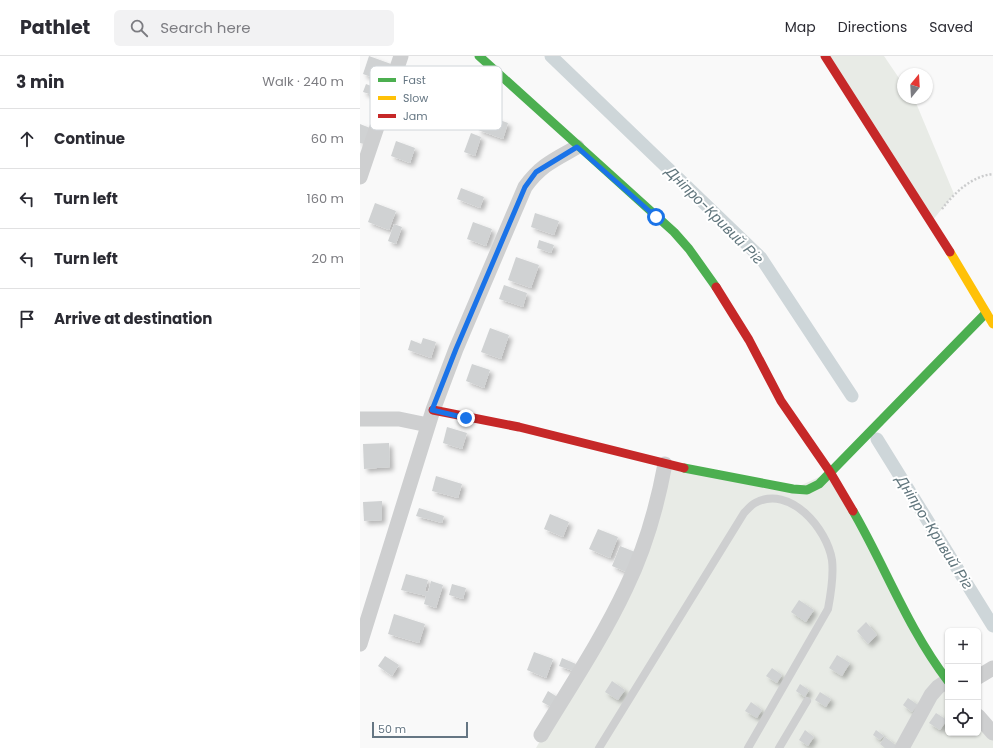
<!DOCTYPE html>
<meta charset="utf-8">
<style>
body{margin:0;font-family:Poppins,sans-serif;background:#f2f2f3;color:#2b2b33}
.controls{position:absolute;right:12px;bottom:12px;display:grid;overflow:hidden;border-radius:6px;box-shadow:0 1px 3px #0004}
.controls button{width:36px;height:36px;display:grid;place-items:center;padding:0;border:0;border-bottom:1px solid #e1e1e2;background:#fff;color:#2b2b33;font:20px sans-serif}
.compass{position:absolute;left:537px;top:12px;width:36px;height:36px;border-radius:50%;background:#fff;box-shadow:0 1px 3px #0004;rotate:18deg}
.scale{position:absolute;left:12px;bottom:10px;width:96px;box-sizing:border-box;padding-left:4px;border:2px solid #657683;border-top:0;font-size:11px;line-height:14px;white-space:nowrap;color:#657683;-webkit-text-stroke:3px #fff;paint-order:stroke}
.stop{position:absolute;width:12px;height:12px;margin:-9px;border:3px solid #1a73e8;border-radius:50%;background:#fff}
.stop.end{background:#1a73e8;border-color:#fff;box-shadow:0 1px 4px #0008}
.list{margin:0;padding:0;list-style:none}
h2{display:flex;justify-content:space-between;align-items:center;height:52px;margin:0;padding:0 16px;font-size:17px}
h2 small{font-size:13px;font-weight:400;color:#7c7c81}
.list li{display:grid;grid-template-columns:26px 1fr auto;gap:12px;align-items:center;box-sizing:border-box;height:60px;padding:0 16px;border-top:1px solid #e1e1e2}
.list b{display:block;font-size:15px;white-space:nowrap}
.list em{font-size:13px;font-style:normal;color:#7c7c81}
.icon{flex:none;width:22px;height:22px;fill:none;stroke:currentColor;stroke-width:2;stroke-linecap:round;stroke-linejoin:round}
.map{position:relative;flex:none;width:633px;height:692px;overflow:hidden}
header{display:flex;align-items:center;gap:24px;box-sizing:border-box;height:56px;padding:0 20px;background:#fff;border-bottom:1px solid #e1e1e2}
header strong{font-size:19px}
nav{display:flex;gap:22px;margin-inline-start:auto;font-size:14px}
.search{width:280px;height:36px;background:#f2f2f3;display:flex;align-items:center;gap:10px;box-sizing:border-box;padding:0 14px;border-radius:6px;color:#7c7c81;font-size:15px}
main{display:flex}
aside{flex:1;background:#fff}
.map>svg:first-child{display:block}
</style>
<header>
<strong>Pathlet</strong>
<div class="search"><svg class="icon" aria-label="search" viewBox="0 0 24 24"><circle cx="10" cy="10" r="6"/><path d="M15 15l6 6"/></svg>Search here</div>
<nav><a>Map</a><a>Directions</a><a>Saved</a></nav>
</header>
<main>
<aside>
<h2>3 min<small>Walk · 240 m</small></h2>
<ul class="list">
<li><svg class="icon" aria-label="ahead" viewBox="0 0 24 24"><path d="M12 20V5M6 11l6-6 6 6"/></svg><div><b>Continue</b></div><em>60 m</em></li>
<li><svg class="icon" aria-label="left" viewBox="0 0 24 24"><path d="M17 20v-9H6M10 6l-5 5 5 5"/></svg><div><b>Turn left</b></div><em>160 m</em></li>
<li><svg class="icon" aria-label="left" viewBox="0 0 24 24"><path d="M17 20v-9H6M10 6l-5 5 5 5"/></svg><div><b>Turn left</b></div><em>20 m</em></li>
<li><svg class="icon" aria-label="arrive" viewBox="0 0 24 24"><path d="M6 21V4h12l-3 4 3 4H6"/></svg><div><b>Arrive at destination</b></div></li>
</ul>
</aside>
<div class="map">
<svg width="633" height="692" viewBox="0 0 633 692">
<defs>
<filter id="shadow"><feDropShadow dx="3.5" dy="3.5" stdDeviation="2" flood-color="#0004"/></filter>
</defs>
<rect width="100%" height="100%" fill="#f9f9f9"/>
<path fill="#e8ebe6" d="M465,0H524L543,28V42H552L556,47L594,138L572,165Z
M305,408L433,433L470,416L588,625V677H618V660L633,677V692H176L266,532Z"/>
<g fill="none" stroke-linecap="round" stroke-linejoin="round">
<path stroke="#ced6d9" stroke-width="13" d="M191,0L401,202L492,340
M517,383L633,570"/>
</g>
<path fill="#d0d2d3" filter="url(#shadow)" d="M9,0L31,8L25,26L3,18Z
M6,28L19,33L16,40L3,36Z
M123,58L148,67L143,83L118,74Z
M0,68L10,72L4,88L0,87Z
M111,77L121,81L115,100L104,96Z
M36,85L55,92L50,107L31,100Z
M101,132L124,141L120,152L97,143Z
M15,147L36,155L29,174L8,166Z
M175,157L199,165L194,179L171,171Z
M113,166L132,173L126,190L107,183Z
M34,168L42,171L36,188L28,185Z
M179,184L194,189L191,197L177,192Z
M156,201L179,209L171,232L148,224Z
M144,229L167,237L163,251L139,243Z
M130,272L149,279L141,303L121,296Z
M63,282L76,286L71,302L48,294L51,284L61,288Z
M112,308L130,314L124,332L106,325Z
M87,371L107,377L102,393L83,387Z
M29,387L30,411L4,413L3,388Z
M76,420L102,428L98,442L72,435Z
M22,445V464L4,465L3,446Z
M59,452L84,460L82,467L56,460Z
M190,458L209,466L203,481L184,473Z
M238,473L258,481L250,502L229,493Z
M260,490L275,496L266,516L252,510Z
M46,518L68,524L65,535L68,536L71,525L83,529L76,552L64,548L66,540L41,534Z
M92,528L106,532L103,543L89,539Z
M439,544L454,554L446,566L431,556Z
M34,558L65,568L59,587L28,578Z
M506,566L517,579L508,588L497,575Z
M174,596L193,603L186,622L167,614Z
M477,599L490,607L482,620L469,612Z
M25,600L39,609L32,620L18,610Z
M202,602L216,608L213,615L199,610Z
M412,612L422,619L417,627L406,620Z
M252,625L265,634L258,644L245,636Z
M440,628L449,634L445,641L436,635Z
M188,635L199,642L193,652L182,646Z
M460,636L471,643L466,651L455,644Z
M548,642L558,649L552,656L543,649Z
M391,646L402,654L397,662L385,655Z
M576,657L587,664L580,674L569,667Z
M445,674L454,681L448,690L439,684Z
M516,674L524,680L520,684L513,679Z
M525,681L537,690L536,692H525L520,688Z"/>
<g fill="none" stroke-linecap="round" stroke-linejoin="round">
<path stroke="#cbcccd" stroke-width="2.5" stroke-dasharray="2 2" stroke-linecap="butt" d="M582,153C594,137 612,120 633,118"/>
<path stroke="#cecfd0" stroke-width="8" d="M239,692L384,457C387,454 391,449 395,447C430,428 467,473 472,504C474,520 471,537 468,553L388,692
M419,692L447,645"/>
<path stroke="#cecfd0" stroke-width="15" d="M0,121L41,0
M0,363H39L68,369
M0,588L73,354L96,293L165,131C181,109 194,104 217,91
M618,621L633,612
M618,660L633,677
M181,679C210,631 242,583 266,532C285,493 297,451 305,408
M542,692L571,639L578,631L587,625"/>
<path stroke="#4caf50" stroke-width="9" d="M119,0L314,176L329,193L356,231
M324,412L433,433L447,434L459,428L626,257
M493,455C525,510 548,573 588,625"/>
<path stroke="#ffc107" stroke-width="9" d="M590,196L633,268"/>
<path stroke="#c62828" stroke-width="9" d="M465,0L590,196
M356,231L389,284L421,345L470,416L493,455
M73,354L159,371L324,412"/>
</g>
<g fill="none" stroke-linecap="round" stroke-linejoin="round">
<path stroke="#1a73e8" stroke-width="5" d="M106,362L72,354L96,293L165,131L176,116L217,91L296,161"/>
</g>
<g text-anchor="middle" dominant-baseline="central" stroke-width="4" stroke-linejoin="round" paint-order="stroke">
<g font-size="15" font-style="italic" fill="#60757c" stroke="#fff">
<text transform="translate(355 159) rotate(45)">Дніпро-Кривий Ріг</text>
<text transform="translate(575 476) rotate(58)">Дніпро-Кривий Ріг</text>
</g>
</g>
<rect x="10" y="10" width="132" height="64" rx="6" fill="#fff" stroke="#d1d6da" stroke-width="1"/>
<rect x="18" y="22" width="18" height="4" fill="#4caf50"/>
<rect x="18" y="40" width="18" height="4" fill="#ffc107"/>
<rect x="18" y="58" width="18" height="4" fill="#c62828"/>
<g font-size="11" fill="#657683">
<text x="43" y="28">Fast</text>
<text x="43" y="46">Slow</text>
<text x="43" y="64">Jam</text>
</g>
</svg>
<div class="controls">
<button>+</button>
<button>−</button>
<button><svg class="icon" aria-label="locate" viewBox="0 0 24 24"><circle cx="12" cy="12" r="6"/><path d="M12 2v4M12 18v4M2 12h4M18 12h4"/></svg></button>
</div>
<svg class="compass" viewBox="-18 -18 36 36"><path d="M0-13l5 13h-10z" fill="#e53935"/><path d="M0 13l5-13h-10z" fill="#7c7c81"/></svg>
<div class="scale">50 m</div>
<div class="stop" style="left:296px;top:161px"></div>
<div class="stop end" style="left:106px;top:362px"></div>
</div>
</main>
